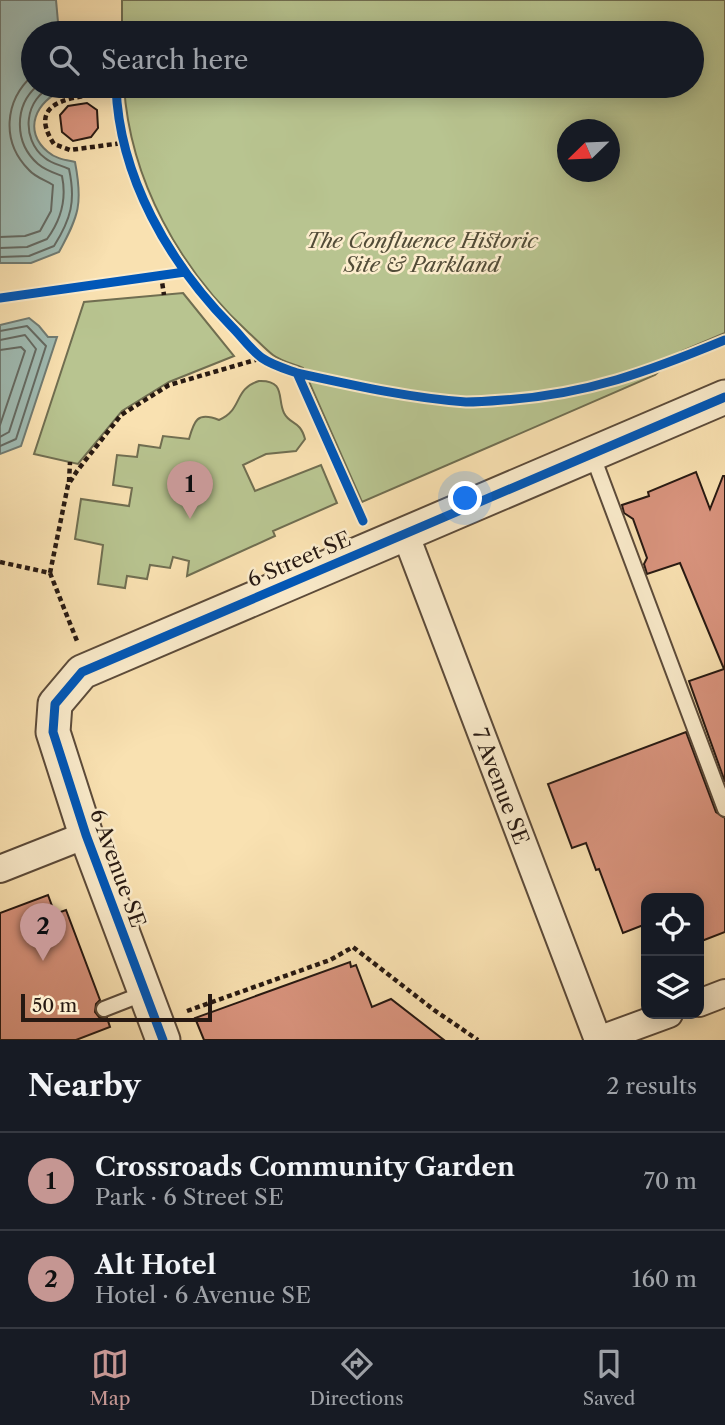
<!DOCTYPE html>
<meta charset="utf-8">
<style>
body{margin:0;font-family:"Libre Caslon Text",serif;background:#242831;color:#f1f3f6}
.controls{position:absolute;right:21px;bottom:21px;display:grid;overflow:hidden;border-radius:14px;box-shadow:0 4px 18px #0003}
.controls button{width:63px;height:63px;display:grid;place-items:center;padding:0;border:0;border-bottom:2px solid #363941;background:#171b24;color:#f1f3f6;font:35px sans-serif}
.compass{position:absolute;left:557px;top:119px;width:63px;height:63px;border-radius:50%;background:#171b24;box-shadow:0 4px 18px #0003;rotate:247deg}
.scale{position:absolute;left:21px;bottom:18px;width:191px;box-sizing:border-box;padding-left:7px;border:4px solid #271912;border-top:0;font-size:19px;line-height:24px;white-space:nowrap;color:#271912;-webkit-text-stroke:5px #fbeccc;paint-order:stroke}
.you{position:absolute;left:466px;top:499px;width:24px;height:24px;margin:-18px;border:5px solid #fff;border-radius:50%;background:#1a73e8;box-shadow:0 0 0 10px #1a73e833}
.badge{display:grid;place-items:center;width:46px;height:46px;border-radius:50%;background:#c59692;color:#111;font-size:23px;font-weight:700}
.pin{position:absolute;translate:-50% -58px;filter:drop-shadow(0 2px 4px #0008)}
.pin::after{content:'';position:absolute;top:37px;width:24px;height:21px;background:inherit;clip-path:polygon(0 0,100% 0,50% 100%)}
.list{margin:0;padding:0;list-style:none}
h2{display:flex;justify-content:space-between;align-items:center;height:91px;margin:0;padding:0 28px;font-size:30px}
h2 small{font-size:23px;font-weight:400;color:#9ea1a6}
.list li{display:grid;grid-template-columns:46px 1fr auto;gap:21px;align-items:center;box-sizing:border-box;height:98px;padding:0 28px;border-top:2px solid #363941}
.list b{display:block;font-size:26px;white-space:nowrap}
.list p{margin:0;font-size:23px;white-space:nowrap;color:#9ea1a6}
.list em{font-size:23px;font-style:normal;color:#9ea1a6}
.icon{flex:none;width:38px;height:38px;fill:none;stroke:currentColor;stroke-width:2;stroke-linecap:round;stroke-linejoin:round}
.map{position:relative;flex:none;width:725px;height:1040px;overflow:hidden}
.search{position:absolute;background:#171b24;box-shadow:0 4px 18px #0003;left:21px;right:21px;top:21px;height:77px;display:flex;align-items:center;gap:18px;box-sizing:border-box;padding:0 24px;border-radius:38px;color:#9ea1a6;font-size:26px}
.sheet{height:287px;background:#171b24}
nav{display:flex;justify-content:space-around;align-items:center;box-sizing:border-box;height:98px;border-top:2px solid #363941;background:#171b24;font-size:19px;color:#9ea1a6}
nav a{display:grid;justify-items:center;gap:4px}
nav .on{color:#c59692}
.map>svg:first-child{display:block}
</style>
<div class="map">
<svg width="725" height="1040" viewBox="0 0 725 1040">
<rect width="100%" height="100%" fill="#f9e1b1"/>
<filter id="stains"><feTurbulence type="fractalNoise" baseFrequency=".00286" numOctaves="4"/><feColorMatrix values="0 0 0 0 .2 0 0 0 0 .09 0 0 0 0 .02 0 0 0 .5 -.17"/></filter>
<radialGradient id="worn" r=".72"><stop offset=".6" stop-color="#630" stop-opacity="0"/><stop offset="1" stop-color="#630" stop-opacity=".3"/></radialGradient>
<path fill="#b8c490" stroke="#706e51" stroke-width="2" fill-rule="evenodd" d="M122,0H725V333L682,351L655,375L362,502L303,368C293,364 281,361 273,355C265,349 257,340 249,333C180,270 130,180 124,86H692V33H122ZM568,130H610V172H568Z
M183,293L234,356L169,382L122,411L78,464L34,454L84,302Z
M259,381C286,380 277,399 284,413C290,425 300,420 305,439L296,451L266,454L243,465L255,491L321,465L337,503L273,531L275,536L187,576L189,561L173,557L170,568L150,565L147,579L127,576L125,588L98,584L103,545L75,539L81,499L129,506L132,488L113,485L117,455L137,457L139,445L160,448L163,436L189,439C194,421 197,411 219,420C243,410 233,389 259,381Z"/>
<path fill="#a0bcb4" stroke="#707b73" stroke-width="2" d="M0,0H56L59,33H33V86H63L64,90C36,100 22,131 48,152C56,159 66,160 75,162C83,204 79,215 59,252L31,263H0Z
M29,318L39,326L48,337H57L21,446L0,454V325Z"/>
<g fill="none" stroke-linecap="round" stroke-linejoin="round">
<path stroke="#646a63" stroke-width="2" d="M0,237L25,236L40,231L51,211L53,185C45,180 35,177 29,170C1,142 4,101 33,75
M0,248L27,247L47,239C61,220 67,200 62,176C54,173 45,170 38,164C14,143 14,106 37,86
M0,257L29,256L54,246C71,219 76,201 69,169C61,165 52,164 45,158C20,139 24,97 54,86
M0,331L27,326L46,346L16,439L0,446
M0,340L25,335L36,349L9,432L0,437
M0,350L21,347L25,351L0,425"/>
</g>
<path fill="#d9947e" stroke="#271912" stroke-width="2" d="M87,103L97,110L98,128L91,137L73,141L62,132L60,115L68,106Z
M696,472L710,509L723,476H725V782L689,681L724,669L680,563L647,574L644,564L647,558L633,519L624,513L622,505L649,496L648,492Z
M686,732L716,812L725,818V932L699,942V898H646V924L623,933L599,869L596,870L586,843L572,848L548,784Z
M48,895L55,914L66,910L100,1000L96,1004L95,1012L99,1017L107,1018L110,1027L76,1040H0V913Z
M350,962L351,967L356,965L372,1007L391,999L444,1040H204L195,1018Z"/>
<g fill="none" stroke-linecap="round" stroke-linejoin="round">
<g stroke="#5c4b3a" stroke-width="18">
<path id="service" d="M592,454L725,809
M104,1009L145,993"/>
</g>
<g stroke="#5c4b3a" stroke-width="30">
<g id="minor">
<path id="s1" d="M405,533L598,1040"/>
<path d="M0,869L86,835"/>
<path d="M699,1003L725,993"/>
<path d="M598,1040L669,1014"/>
</g>
</g>
<g stroke="#5c4b3a" stroke-width="37">
<path id="tertiary" d="M163,1040L86,835L53,732L55,704L82,672L725,397"/>
</g>
<path stroke="#271912" stroke-width="4.5" stroke-dasharray="5 3.5" stroke-linecap="butt" d="M116,93C85,96 22,96 54,144L70,150L122,143
M161,275L164,295
M69,482L70,462
M0,562L50,573L77,641
M50,573L68,485L77,471L121,415L169,385L262,358
M187,1011L330,960L353,947L434,1010L478,1040"/>
<use href="#service" stroke="#fbeccc" stroke-width="14"/>
<use href="#minor" stroke="#fbeccc" stroke-width="26"/>
<use href="#tertiary" stroke="#fbeccc" stroke-width="33"/>
<g stroke="#fbeccc" stroke-width="13">
<path id="cycleway" d="M116,86C119,177 169,263 232,327C242,337 251,350 262,358C272,365 286,369 297,373L363,521
M0,298L185,272
M297,373C352,385 409,398 466,402C478,402 491,401 503,400C586,395 650,371 725,340
M163,1040L86,835L53,732L55,704L82,672L725,397"/>
</g>
<use href="#cycleway" stroke="#0057b8" stroke-width="9"/>
</g>
<g text-anchor="middle" dominant-baseline="central" stroke-width="5" stroke-linejoin="round" paint-order="stroke">
<g font-size="21" font-style="italic" fill="#524c38" stroke="#fbeccc">
<text x="422" y="240">The Confluence Historic<tspan x="422" dy="24">Site &amp; Parkland</tspan></text>
</g>
<g font-size="21" fill="#271912" stroke="#fbeccc">
<text transform="translate(299 559) rotate(-23)">6 Street SE</text>
<text stroke="none"><textPath href="#s1" startOffset="271">7 Avenue SE</textPath></text>
<text transform="translate(118 868) rotate(70)">6 Avenue SE</text>
</g>
</g>
<rect width="100%" height="100%" filter="url(#stains)"/>
<rect width="100%" height="100%" fill="url(#worn)"/>
</svg>
<div class="controls">
<button><svg class="icon" aria-label="locate" viewBox="0 0 24 24"><circle cx="12" cy="12" r="6"/><path d="M12 2v4M12 18v4M2 12h4M18 12h4"/></svg></button>
<button><svg class="icon" aria-label="layers" viewBox="0 0 24 24"><path d="M12 4l9 5-9 5-9-5zM3 14l9 5 9-5"/></svg></button>
</div>
<svg class="compass" viewBox="-18 -18 36 36"><path d="M0-13l5 13h-10z" fill="#e53935"/><path d="M0 13l5-13h-10z" fill="#9ea1a6"/></svg>
<div class="scale">50 m</div>
<div class="you"></div>
<div class="pin badge" style="left:190px;top:519px">1</div>
<div class="pin badge" style="left:43px;top:961px">2</div>
<div class="search"><svg class="icon" aria-label="search" viewBox="0 0 24 24"><circle cx="10" cy="10" r="6"/><path d="M15 15l6 6"/></svg>Search here</div>
</div>
<section class="sheet">
<h2>Nearby<small>2 results</small></h2>
<ul class="list">
<li><span class="badge">1</span><div><b>Crossroads Community Garden</b><p>Park · 6 Street SE</p></div><em>70 m</em></li>
<li><span class="badge">2</span><div><b>Alt Hotel</b><p>Hotel · 6 Avenue SE</p></div><em>160 m</em></li>
</ul>
</section>
<nav>
<a class="on"><svg class="icon" aria-label="map" viewBox="0 0 24 24"><path d="M3 6l6-2 6 2 6-2v14l-6 2-6-2-6 2zM9 4v14M15 6v14"/></svg>Map</a>
<a><svg class="icon" aria-label="directions" viewBox="0 0 24 24"><path d="M12 3l9 9-9 9-9-9zM9 14v-3h6M13 9l2 2-2 2"/></svg>Directions</a>
<a><svg class="icon" aria-label="saved" viewBox="0 0 24 24"><path d="M7 4h10v16l-5-4-5 4z"/></svg>Saved</a>
</nav>
